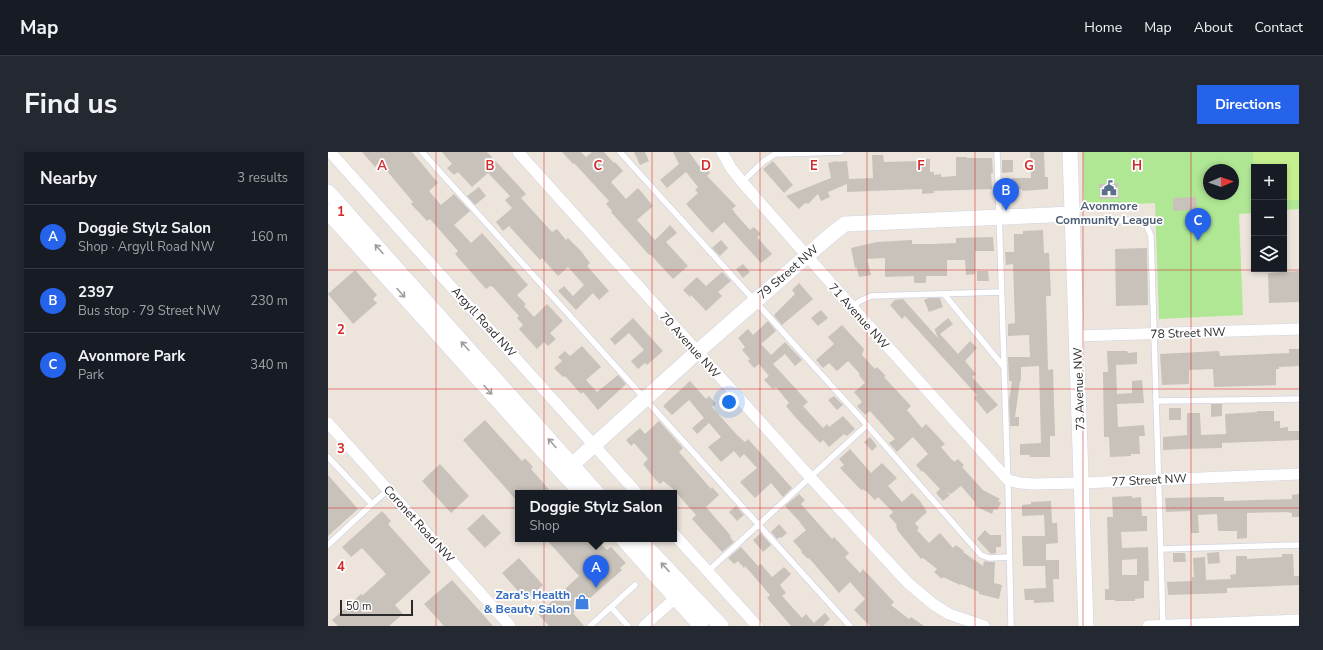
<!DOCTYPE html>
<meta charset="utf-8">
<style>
body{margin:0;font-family:"Nunito Sans",sans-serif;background:#242831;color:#f1f3f6}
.controls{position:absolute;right:12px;top:12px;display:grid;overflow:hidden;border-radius:0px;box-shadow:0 2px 6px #0003}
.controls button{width:36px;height:36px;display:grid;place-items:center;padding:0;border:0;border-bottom:1px solid #363941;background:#171b24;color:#f1f3f6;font:20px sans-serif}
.compass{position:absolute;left:875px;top:12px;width:36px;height:36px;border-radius:50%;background:#171b24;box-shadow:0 2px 6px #0003;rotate:88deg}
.scale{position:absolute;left:12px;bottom:10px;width:73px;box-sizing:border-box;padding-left:4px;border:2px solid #2a2a2a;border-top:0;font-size:11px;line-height:14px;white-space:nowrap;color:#2a2a2a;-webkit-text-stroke:3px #fff;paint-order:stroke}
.you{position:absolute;left:401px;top:250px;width:14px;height:14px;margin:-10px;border:3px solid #fff;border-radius:50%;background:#1a73e8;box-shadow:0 0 0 6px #1a73e833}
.badge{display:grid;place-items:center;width:26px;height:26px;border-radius:50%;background:#2563eb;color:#fff;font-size:13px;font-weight:700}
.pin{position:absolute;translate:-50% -33px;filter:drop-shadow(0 1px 2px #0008)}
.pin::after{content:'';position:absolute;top:21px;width:14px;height:12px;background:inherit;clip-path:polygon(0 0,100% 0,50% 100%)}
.popup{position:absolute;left:187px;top:338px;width:162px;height:52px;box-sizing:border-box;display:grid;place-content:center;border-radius:0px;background:#171b24;filter:drop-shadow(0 1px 3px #0005);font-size:13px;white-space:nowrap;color:#9ea1a6}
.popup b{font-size:15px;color:#f1f3f6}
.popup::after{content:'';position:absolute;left:50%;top:100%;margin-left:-8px;border:8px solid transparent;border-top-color:#171b24}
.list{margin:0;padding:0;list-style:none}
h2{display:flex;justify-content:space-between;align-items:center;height:52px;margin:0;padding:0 16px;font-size:17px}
h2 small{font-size:13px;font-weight:400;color:#9ea1a6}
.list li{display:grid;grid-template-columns:26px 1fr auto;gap:12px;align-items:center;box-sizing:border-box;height:64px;padding:0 16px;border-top:1px solid #363941}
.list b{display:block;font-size:15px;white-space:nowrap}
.list p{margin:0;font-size:13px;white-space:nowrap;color:#9ea1a6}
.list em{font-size:13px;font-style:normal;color:#9ea1a6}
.icon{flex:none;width:22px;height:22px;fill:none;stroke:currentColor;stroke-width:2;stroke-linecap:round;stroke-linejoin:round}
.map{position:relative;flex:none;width:971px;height:474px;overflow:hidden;border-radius:0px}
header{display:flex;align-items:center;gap:24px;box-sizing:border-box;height:56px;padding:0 20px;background:#171b24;border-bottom:1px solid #363941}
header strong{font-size:19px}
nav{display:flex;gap:22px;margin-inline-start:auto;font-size:14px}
.intro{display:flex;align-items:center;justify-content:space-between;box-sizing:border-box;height:96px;padding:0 24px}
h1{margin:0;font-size:28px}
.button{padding:10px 18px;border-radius:0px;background:#2563eb;color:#fff;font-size:14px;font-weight:700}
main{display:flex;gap:24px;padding:0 24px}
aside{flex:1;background:#171b24;border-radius:0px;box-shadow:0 2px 6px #0003}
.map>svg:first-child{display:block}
</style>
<header>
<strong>Map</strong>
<nav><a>Home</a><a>Map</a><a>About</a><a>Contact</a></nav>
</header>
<div class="intro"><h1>Find us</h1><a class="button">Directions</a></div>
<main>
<aside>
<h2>Nearby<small>3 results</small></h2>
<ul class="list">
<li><span class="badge">A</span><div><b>Doggie Stylz Salon</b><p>Shop · Argyll Road NW</p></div><em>160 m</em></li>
<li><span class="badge">B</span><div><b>2397</b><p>Bus stop · 79 Street NW</p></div><em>230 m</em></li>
<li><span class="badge">C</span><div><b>Avonmore Park</b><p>Park</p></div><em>340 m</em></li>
</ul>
</aside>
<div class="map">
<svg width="971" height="474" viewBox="0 0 971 474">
<rect width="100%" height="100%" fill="#ede5db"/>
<path fill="#b0e794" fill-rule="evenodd" d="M755,0H971V57L956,58V15H926V61L911,62L915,163L831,167L827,51L756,54ZM881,18H905V42H881Z"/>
<path fill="#c6ef8f" d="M925,0H971V48H956V15H926V20Z"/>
<path fill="#c8c2bb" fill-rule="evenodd" d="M34,0H84L110,31L101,39L113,53L126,42L142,59L126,73L132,79L143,91L154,81L162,90L200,133L189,143L198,152L196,154L206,165L219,152L235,169L222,181L228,187L220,194L216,190L209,197L191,177L195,173L189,166L191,164L165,135L162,134L158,137L127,102L130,99L102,67L99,69L83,52L85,50L59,19L57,20L50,12L47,15Z
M114,0H159L189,32L198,42L193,46L224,80L229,77L238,88L240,86L253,99L262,111L259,114L281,139L271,148L265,141L248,158L230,139L236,134L245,144L256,133L240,115L230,124L214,106L212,108L181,74L175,79L168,70L184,56L177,48L182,44L160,21L144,35L130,20L126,23L119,16L124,12Z
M234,0H253L258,5L264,0H276L286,11L287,10L295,19L283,30L298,47L310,36L325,54L309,68L327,88L342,73L349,81L338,90L360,114L345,127L322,102L321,103L283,60L284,59L278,52L281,49L246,11L245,12Z
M306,0H317L321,9L312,13Z
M345,0H361L371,14L375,11L381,19L382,21L379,24L408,54L404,57L407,60H406L422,78L426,75L433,82L429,85L444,102L433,111L396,70L384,81L358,52L370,41L367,38L370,35L358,20L339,36L332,28L351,12Z
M702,0H716L717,25H720V37L694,39V37H684V26H703Z
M544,3H555L556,10L592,9V7H602V20H606V23L613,22V25L628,24V5H639V6H664L665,21H663L664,37L606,39V41L594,42V37L519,40V32L500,40L502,45L493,49L490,42L480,52L478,51L476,52L471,57L458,44L503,26L500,11L509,9V10L519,9L521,27L545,26Z
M674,8H685V20L674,21Z
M445,9L465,33L456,41L435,17Z
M790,31L791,46L772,47L771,32Z
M151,35L158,44L147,53L139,44Z
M868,45L869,58L845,59V46Z
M715,78L716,101H721L723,144H718L720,218L725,217L727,284H722V305H702V303H692V292L713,291L711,214L693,215V229H692L687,265H691V274H682L681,249L684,229H681L680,205H702L701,183L680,184V172L687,171L685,112L678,113L677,100H686V82H695V79Z
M665,85L666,99H647V122L638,123L637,108H619V124H598V131H586V124L557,125V106L539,107L543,123L531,125L529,116H527L523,96L549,90L584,88V92H604L628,91V86Z
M393,88L400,96L392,104L384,96Z
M819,96L820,153L788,154L787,97Z
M415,112L422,120L415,126L408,117Z
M27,118L49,143L45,147L49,151L25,172L0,142Z
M649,119H660L661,129H649Z
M971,119V150L941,151L940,121Z
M394,120L403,129L390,140L394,144L378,159L363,143L362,145L355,138L369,125L378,134Z
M471,131L485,147L454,173L446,164L447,162L467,142L464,138Z
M601,146H612L615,155L601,160L596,148Z
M575,147L610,186L606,176L607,177L620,166L625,172L612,182L630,202L642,189L649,196L637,209L648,222L644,225L670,253L659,262L646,246L649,243L638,231L577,164L574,167L562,153L567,148Z
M493,158L500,166L490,174L483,166Z
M305,166L335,199L319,213L317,211L310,217L303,209L316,198L301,181L287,193L282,187Z
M440,169L448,179L433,192L443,203L457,190L474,208L467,214L457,202L445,212L480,250L475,254L495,276L499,272L501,275L515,264L527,277L519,284L516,282L501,295L495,288L492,291L468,266L458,254L461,251L448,235L445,237L436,228L441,224L431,212L426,216L420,209L422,207L414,198L417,195L410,186L420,177L425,183Z
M514,173L536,197L534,203L547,217L549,215L558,224L556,225L583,254L579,258L594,276L598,272L617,292L613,295L624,308H625L626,310L630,307L636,313L634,315L655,338L672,347L670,349L673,351L669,358L666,357L664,362L647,354V350L633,334L623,342L619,340L622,343L615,349L608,341L612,337L595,319L594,320L588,313L600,302L585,285L569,300L561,291L567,287L542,259L537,263L529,254L534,250L526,240L537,231L531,223L532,222L520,209L509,219L501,211L495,216L488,208L506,192L500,185Z
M254,194L273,215L258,228L269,240L290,223L298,232L270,258L255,240L253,242L237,224L235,225L226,216L234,209L230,205L237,199L242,204Z
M961,197H971V214L951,215V217H948V233L886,235L885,217L861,218V232L834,233L832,202L891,199L892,204L961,201Z
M779,199H799L800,201L809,200V212L788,213L789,242L804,241V229L814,228L816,251L789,252L790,275L816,273L817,284H811L812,302H803V304L782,305L781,285H776L775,220H780Z
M362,229L378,247L381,244L388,252L384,255L409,283L417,290L420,287L464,336L455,345L443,331L427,346L412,330L429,316L416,302L412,306L406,299L393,310L380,295L393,285L381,271L369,282L364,276L376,266L361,248L344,263L335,254Z
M506,244L515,253L509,258L500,248Z
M883,252H894V264L883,265Z
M841,256H853V268H841Z
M929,259H946V269H952V276L960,275V279H971V288L894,291V296L854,297L835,298V285L859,283V261H872L873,283L898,282L897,262L929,260Z
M157,268L194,309L197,306L205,315L203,317L224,341H190V350L135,288Z
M331,269L355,296L351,300L383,337L384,335L391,343L378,355L403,384L402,385L406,390L394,400L364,367L368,363L344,336L335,329L332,332L326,326L315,312L320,307L306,291L303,294L298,288L312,276L317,282Z
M542,285L549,294L544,299L536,290Z
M522,297L543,321L554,311L569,326L560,334L574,350L584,341L592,349L599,360L587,371L591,376L589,378L601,391L612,381L625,396L628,393L636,399L635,400L655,414L656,409L661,410H667L666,431L674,433L671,447L651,442V440L633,432L632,433L615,425L614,427L606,420L609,417L595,406L593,407L570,379L568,374L569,373L561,364L565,360L550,345L547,348L537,338L536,339L535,337L533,338L512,316L516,313L511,307Z
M112,312L141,344L123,361L94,329Z
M0,323L30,357L0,384Z
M471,342L477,348L473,352L504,387L506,385L521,401L517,405L532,421L535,417L566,450L563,453L581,467L583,465L596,474H542L526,458L537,447L522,430L511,441L481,406L480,407L473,400L474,399L465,389L478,378L472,371H473L457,354Z
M971,342V365H964V361L958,360L919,361V386L909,387V379H890L889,362L870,363L871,381H863L862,359L838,360L837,346L887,345H896V349L964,347V343Z
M804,344V346L813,345L814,364H819V379L793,380L794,396L820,395L821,429H816V446L807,447V449H787V448H777V437H781L779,365H785L784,345ZM809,407V423H794V408Z
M723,349L724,371H729L730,391L718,392V408H731V427H725L726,450L706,451V448H697L696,437L718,436L717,414H695L694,384H717L716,363L694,364V353L703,352V350Z
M408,354L416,363L409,369L401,360Z
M54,359L63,369L60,372L103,420L67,453L75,462L61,474H10L4,468L33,442L35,443L58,422L34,396L23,405L14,395Z
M155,362L173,381L157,396L139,377Z
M451,372L459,381L453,386L452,385L449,387L443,380Z
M657,378L662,383H673V395H668V401L663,402L649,387Z
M433,381L443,393L435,400L425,388Z
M218,387H268L279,398L283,395L298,411L292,416L294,418L245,461L256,474H221L210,462L251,424Z
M413,395L430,414L433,412L444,425L456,415L463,422L452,433L458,441L454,444L474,466L478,462L486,471L497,461L502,467L495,474H463L439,446L442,443L417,414L416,416L410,409L406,412L400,406Z
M891,400L892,411L880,412L879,401Z
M845,401H857L858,410H845Z
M954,402H965L966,424H971V433L899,436V441L840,443L839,430L864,429V425H866L865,406L877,405L878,428L903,427L902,423L908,422V404H919V407L954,405Z
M191,406L215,433L198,448L174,421Z
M124,428L165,474H116L96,452Z"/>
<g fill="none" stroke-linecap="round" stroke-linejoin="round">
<g stroke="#d0d4e4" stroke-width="7">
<path id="lane" d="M94,0L522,474
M292,0L539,273L653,403L661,406L681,405
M669,0L680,334L683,474
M414,30L435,10L447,2L513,0
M745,70L811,68L818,72L823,84L835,474
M616,142L675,214
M524,155L532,149L543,144L673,140
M829,249L971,247
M0,305L44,352L60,338
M0,393L44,352
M833,397L971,393
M379,420L539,273
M262,474L283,455
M300,474L283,455L307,433"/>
</g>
<g stroke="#d0d4e4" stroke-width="12">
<path id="street" d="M2,0L309,341
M190,0L482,325L580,431L605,452L621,462L656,474
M394,0L403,16L414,30L524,155L680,328L692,331L705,332L754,331L971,322
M749,184L971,177
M0,271L182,474
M346,382L429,474
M316,474L353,441
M820,474L971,468"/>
</g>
<g stroke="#d0d4e4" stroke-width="16">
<path id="secondary" d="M742,0L758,474
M0,40L269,341
M0,60L253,341
M235,321L369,200L504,82L517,72L744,62
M295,387L373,474
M311,387L393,474"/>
</g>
<use href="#lane" stroke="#fff" stroke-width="5.5"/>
<use href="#street" stroke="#fff" stroke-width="11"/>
<use href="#secondary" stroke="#fff" stroke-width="15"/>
</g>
<defs><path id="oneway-shaft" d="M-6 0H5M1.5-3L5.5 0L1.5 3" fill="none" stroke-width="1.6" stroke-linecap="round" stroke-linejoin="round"/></defs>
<g stroke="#9f9f9f">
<use href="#oneway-shaft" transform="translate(51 97) rotate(-132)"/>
<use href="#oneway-shaft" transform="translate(73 141) rotate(48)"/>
<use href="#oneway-shaft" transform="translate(137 194) rotate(-132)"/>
<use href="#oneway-shaft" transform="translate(160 238) rotate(48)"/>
<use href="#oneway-shaft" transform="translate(224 291) rotate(-132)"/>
<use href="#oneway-shaft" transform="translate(337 415) rotate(-133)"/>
</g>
<path fill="none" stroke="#d62828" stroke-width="1" stroke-opacity="0.55" d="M108,0V474M216,0V474M324,0V474M432,0V474M539,0V474M647,0V474M755,0V474M863,0V474M0,118H971M0,237H971M0,356H971"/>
<defs>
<g id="civic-bare" transform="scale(1.2)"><path d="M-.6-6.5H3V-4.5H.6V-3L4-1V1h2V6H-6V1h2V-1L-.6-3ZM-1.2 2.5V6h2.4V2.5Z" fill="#5c6f8a" stroke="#fff" stroke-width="2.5" paint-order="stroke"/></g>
<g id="shop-bare" transform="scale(1.2)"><path d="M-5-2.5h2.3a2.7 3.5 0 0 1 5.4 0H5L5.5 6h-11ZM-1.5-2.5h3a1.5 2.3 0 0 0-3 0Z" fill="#3f7fe0" stroke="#fff" stroke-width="2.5" paint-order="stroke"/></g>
</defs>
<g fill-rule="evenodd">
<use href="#civic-bare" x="781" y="36"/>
<use href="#shop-bare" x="254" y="450"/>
</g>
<g text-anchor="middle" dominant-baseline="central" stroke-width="3.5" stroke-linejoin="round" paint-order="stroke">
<g font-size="12" font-weight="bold" fill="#4e5e75" stroke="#fff">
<text x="781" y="54">Avonmore<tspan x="781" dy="14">Community League</tspan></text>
</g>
<g font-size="12" fill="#2a2a2a" stroke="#fff">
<text transform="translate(460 120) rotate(-41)">79 Street NW</text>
<text transform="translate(531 164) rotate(48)">71 Avenue NW</text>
<text transform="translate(156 170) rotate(48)">Argyll Road NW</text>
<text transform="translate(860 181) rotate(-2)">78 Street NW</text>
<text transform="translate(362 193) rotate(48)">70 Avenue NW</text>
<text transform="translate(751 237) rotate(-92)">73 Avenue NW</text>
<text transform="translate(821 328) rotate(-3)">77 Street NW</text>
<text transform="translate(91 372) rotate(48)">Coronet Road NW</text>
</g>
<g font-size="12" font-weight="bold" fill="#366cbe" stroke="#fff" text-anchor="end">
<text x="242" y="443">Zara's Health<tspan x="242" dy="14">&amp; Beauty Salon</tspan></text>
</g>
</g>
<g font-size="13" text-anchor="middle" font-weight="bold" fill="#d62828" stroke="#fff" stroke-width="3.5" stroke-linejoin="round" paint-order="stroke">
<text x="54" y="18">A</text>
<text x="162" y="18">B</text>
<text x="270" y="18">C</text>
<text x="378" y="18">D</text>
<text x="486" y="18">E</text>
<text x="593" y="18">F</text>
<text x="701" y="18">G</text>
<text x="809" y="18">H</text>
<text x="13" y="64">1</text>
<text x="13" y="182">2</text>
<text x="13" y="301">3</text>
<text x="13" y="419">4</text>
</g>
</svg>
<div class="controls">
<button>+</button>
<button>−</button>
<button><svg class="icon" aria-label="layers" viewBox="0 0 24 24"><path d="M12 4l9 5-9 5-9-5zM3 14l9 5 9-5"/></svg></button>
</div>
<svg class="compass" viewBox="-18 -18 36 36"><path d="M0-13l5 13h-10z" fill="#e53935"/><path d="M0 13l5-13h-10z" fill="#9ea1a6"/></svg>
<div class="scale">50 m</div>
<div class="you"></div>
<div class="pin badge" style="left:268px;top:436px">A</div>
<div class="popup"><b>Doggie Stylz Salon</b>Shop</div>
<div class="pin badge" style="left:678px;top:59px">B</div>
<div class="pin badge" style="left:870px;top:89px">C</div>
</div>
</main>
